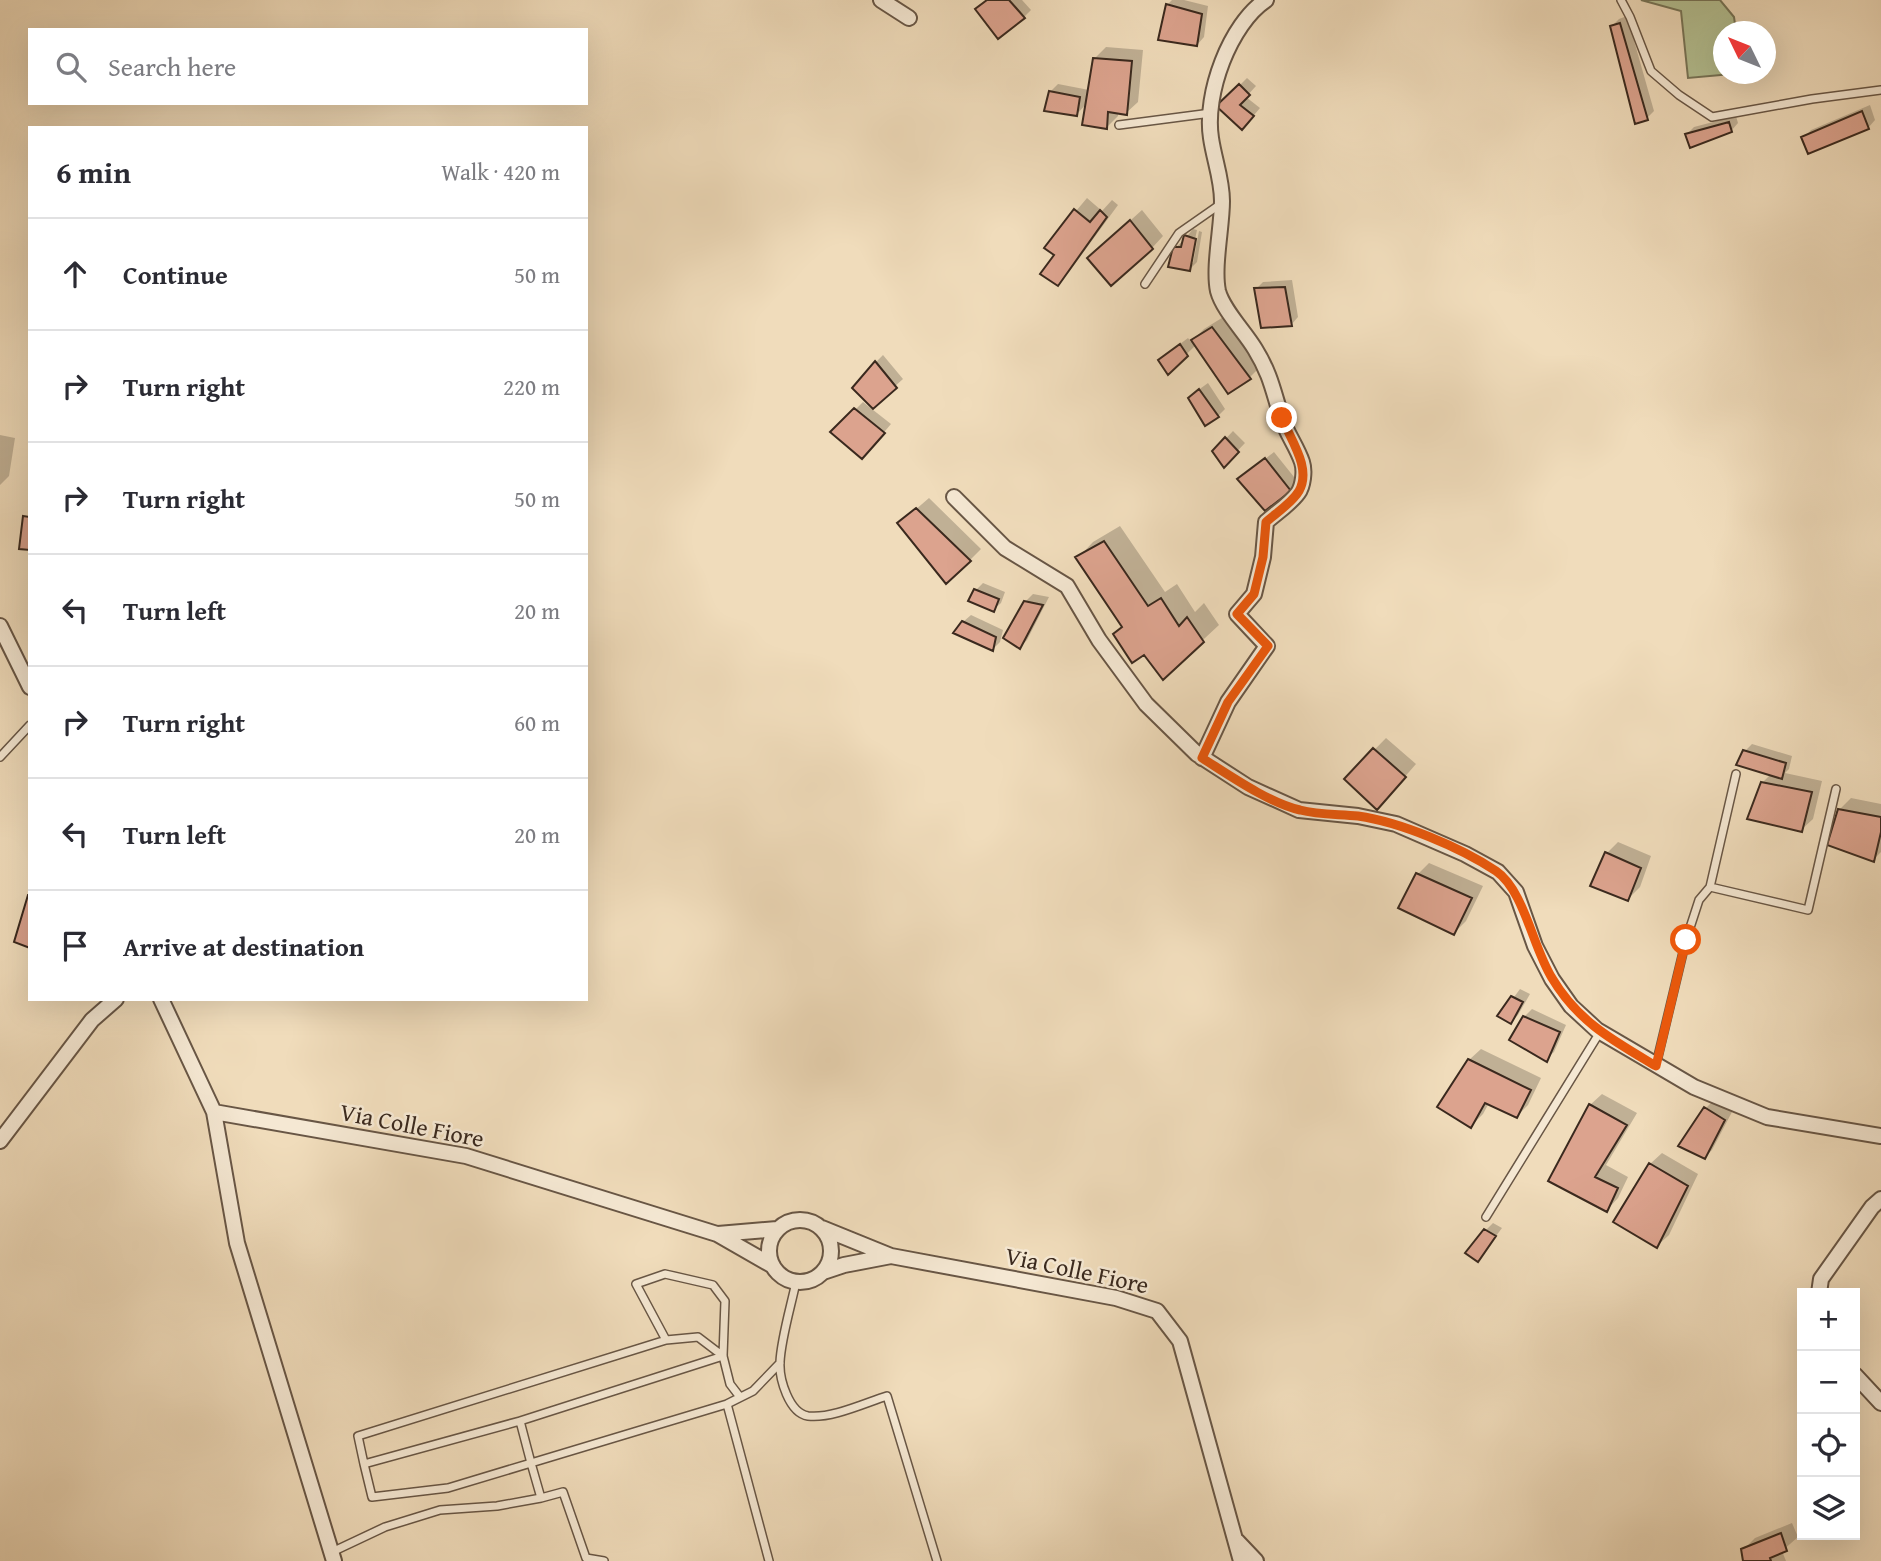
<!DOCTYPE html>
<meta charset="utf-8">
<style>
body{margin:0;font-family:"Gentium Book Plus",serif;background:#f7f7f7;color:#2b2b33}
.controls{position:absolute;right:21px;bottom:21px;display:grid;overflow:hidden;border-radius:0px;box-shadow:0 7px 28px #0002}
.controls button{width:63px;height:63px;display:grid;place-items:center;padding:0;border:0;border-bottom:2px solid #e1e1e2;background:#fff;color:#2b2b33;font:35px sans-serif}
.compass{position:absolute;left:1713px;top:21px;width:63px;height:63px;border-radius:50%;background:#fff;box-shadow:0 7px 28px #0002;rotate:313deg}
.stop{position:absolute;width:21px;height:21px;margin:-16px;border:5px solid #ea580c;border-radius:50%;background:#fff}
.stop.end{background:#ea580c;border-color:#fff;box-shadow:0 2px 7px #0008}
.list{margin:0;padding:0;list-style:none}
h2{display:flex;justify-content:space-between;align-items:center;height:91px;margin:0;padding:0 28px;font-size:30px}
h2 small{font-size:23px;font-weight:400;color:#7c7c81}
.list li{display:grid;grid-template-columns:46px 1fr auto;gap:21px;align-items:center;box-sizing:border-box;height:112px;padding:0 28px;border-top:2px solid #e1e1e2}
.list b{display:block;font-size:26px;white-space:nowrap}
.list em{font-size:23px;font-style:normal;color:#7c7c81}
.icon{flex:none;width:38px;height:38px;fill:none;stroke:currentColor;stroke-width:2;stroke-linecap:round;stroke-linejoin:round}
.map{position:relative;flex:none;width:1881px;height:1561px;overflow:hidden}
.search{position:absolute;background:#fff;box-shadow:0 7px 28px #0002;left:28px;top:28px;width:560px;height:77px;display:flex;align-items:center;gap:18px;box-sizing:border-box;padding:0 24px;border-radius:0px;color:#7c7c81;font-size:26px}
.panel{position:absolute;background:#fff;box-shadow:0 7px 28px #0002;left:28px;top:126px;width:560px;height:875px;border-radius:0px}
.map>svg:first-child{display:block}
</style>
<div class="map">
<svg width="1881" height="1561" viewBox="0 0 1881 1561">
<rect width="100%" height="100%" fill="#f0dcbb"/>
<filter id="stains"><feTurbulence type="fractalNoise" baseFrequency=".00286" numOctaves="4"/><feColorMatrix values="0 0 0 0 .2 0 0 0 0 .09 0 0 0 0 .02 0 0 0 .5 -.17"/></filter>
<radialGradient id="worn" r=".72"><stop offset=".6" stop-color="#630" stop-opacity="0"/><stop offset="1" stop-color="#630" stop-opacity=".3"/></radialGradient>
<path fill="#b5c294" stroke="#787659" stroke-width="2" d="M1641,0H1720L1734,17L1736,31L1724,32V74H1732L1688,78L1681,11Z"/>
<path fill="#0003" d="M988,0H1022L1031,10L1024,17Z
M1172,0H1184L1208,6L1204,37L1197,45L1167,5Z
M1627,16L1654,111L1647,118L1612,26L1619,19Z
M1106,47L1143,50L1138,102L1126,113L1118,112V116L1107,127L1087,103L1077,114L1050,92L1058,84L1089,90L1094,59Z
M1247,78L1256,86L1246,97L1260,108L1249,121L1219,106Z
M1870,105L1875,120L1868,128L1804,138L1811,130Z
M1736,116L1738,123L1731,131L1687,134L1694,127Z
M1087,198L1102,211L1112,200L1118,205L1069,272L1057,284L1056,254L1046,247Z
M1142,210L1163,236L1152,248L1101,247Z
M1193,229L1197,230L1190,263H1193L1199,231L1202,232L1197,262L1190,269L1175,248L1184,240Z
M1292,280L1298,317L1291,325L1256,289L1263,282Z
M1225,316L1261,366L1250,377L1196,345L1168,372V353L1188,338L1191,342L1204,329Z
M883,355L903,379L873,406L876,362Z
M1208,383L1225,409L1218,416L1197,391Z
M863,402L891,424L869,450L833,432Z
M1233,431L1245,443L1224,465L1214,451Z
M0,435L15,438L9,476L0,485Z
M1274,452L1298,482L1266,509L1240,479Z
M929,498L981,549L970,560L900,523Z
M1120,526L1165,592L1177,584L1195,612L1204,603L1219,625L1163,677L1078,558L1093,542Z
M983,583L1005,592L1001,603L993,610L976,590Z
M1033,594L1049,597L1027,640L1020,647L1025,602Z
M971,615L1003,630L1000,642L993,649L963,622Z
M1386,738L1416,764L1388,796L1346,779Z
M1752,744L1792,756L1789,769L1785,773L1822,781L1813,819L1801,830L1762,783L1771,774L1745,751Z
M1851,798L1881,804V852L1873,860L1839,810Z
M1618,842L1651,856L1640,887L1628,899L1607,853Z
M1429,863L1483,886L1466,921L1454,933L1418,874Z
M1520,989L1530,994L1518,1015L1511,1022L1500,1016Z
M1532,1009L1566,1025L1554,1052L1546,1059L1524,1017Z
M1481,1049L1541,1078L1528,1105L1517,1116L1489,1103L1483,1114L1471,1126L1469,1060Z
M1602,1094L1637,1113L1606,1165L1628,1177L1618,1198L1607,1210L1550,1181L1590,1105Z
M1713,1101L1732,1112L1712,1150L1705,1157V1109Z
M1662,1153L1698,1174L1669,1235L1657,1246L1650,1164Z
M1493,1223L1502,1228L1478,1260L1486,1230Z
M1792,1523L1798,1537L1782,1551L1786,1561H1745L1743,1550L1755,1538Z"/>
<path fill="#dca38e" stroke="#3a291e" stroke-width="2" d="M987,0H1009L1025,18L998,39L975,9Z
M1166,4L1202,14L1197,46L1158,40Z
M1620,23L1648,120L1635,124L1610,26Z
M1093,58L1132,61L1127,115L1108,112L1107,129L1082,125Z
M1239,84L1250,95L1240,105L1254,116L1242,130L1216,106Z
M1049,91L1080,97L1077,116L1044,111Z
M1862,111L1869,129L1808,154L1801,137Z
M1729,122L1732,132L1690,148L1685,134Z
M1074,209L1090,222L1100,210L1107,217L1058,286L1040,274L1054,255L1044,248Z
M1130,220L1153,249L1111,286L1087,258Z
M1184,235L1196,239L1190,271L1168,267L1173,247H1181Z
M1285,287L1292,326L1261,328L1254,288Z
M1212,327L1251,379L1228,394L1191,340Z
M1180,344L1188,356L1168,375L1158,360Z
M875,361L897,388L873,409L852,388Z
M1199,389L1219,417L1205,426L1188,398Z
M854,408L885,433L862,459L830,432Z
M1225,437L1239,452L1224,468L1212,451Z
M1265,458L1291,491L1265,511L1237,479Z
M916,508L971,561L946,584L897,523Z
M23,516L30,517V550L19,549Z
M1104,541L1148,606L1161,598L1179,626L1187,617L1204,642L1163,680L1144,655L1132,663L1113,634L1122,627L1075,557Z
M974,589L999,599L994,612L968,601Z
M1024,601L1043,605L1020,649L1003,638Z
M962,621L996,637L993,651L953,633Z
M1373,748L1406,777L1377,810L1344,779Z
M1743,750L1786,763L1782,779L1736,765Z
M1761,782L1812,792L1802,832L1747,819Z
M1838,809L1881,817V832L1874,862L1827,845Z
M1605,852L1641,868L1628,901L1590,886Z
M1416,873L1472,898L1454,935L1398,908Z
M28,895H30V948L14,942Z
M1511,996L1523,1002L1511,1024L1497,1016Z
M1523,1016L1560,1032L1547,1062L1509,1040Z
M1468,1059L1531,1090L1517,1118L1485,1103L1471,1128L1437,1107Z
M1589,1104L1627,1125L1595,1177L1618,1188L1607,1212L1548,1181Z
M1704,1107L1725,1120L1705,1159L1678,1146Z
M1649,1163L1688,1186L1657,1248L1613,1222Z
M1484,1229L1496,1236L1478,1262L1465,1253Z
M1781,1533L1787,1551L1770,1558L1771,1561H1743L1741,1549Z"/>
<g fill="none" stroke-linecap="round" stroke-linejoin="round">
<g stroke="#685645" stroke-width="10">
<path id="lane" d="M1621,0L1630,17L1651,71L1679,95L1712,117L1812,99L1881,90
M1119,125L1211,113
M1145,284L1179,233L1222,203
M0,757L30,725
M1710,887L1736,774
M1656,1065L1686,940L1699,900L1710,887L1808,910L1836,789
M1486,1217L1600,1032
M796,1282C791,1306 781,1339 780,1362C779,1379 789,1413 808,1416C831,1419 865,1403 887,1396L937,1561
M666,1340L636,1284L665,1274L713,1285L725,1301L723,1356L730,1384L740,1397
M727,1404L769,1561
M520,1421L531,1463L448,1488L372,1497L364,1464Z
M520,1421L723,1356
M364,1464L358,1436L666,1340L698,1337L723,1356
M332,1552L385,1527L440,1510L497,1506L541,1498
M604,1561L586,1558L563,1492L541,1498L531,1463L727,1404L753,1391L780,1363"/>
</g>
<g stroke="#685645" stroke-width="18">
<path id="street" d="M881,0L909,18
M954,497L1005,548L1067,586L1099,640L1146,704L1197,754L1248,787L1299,810L1358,816L1396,824L1465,854L1498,872L1516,892L1535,946L1552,979L1571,1006L1597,1030L1694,1087L1767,1117L1881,1136
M0,626L30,687
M1202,758L1228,702L1267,646L1237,614L1254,594L1263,557L1266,522C1276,513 1290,504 1298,493C1303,486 1305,471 1302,462C1297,447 1287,434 1282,419C1273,391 1271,375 1255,349C1245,332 1223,310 1218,291C1213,267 1222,227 1222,201C1222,179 1214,159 1211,138C1204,94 1230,24 1266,0
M161,999L214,1112L466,1156L717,1234L773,1266
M214,1112L237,1243L334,1561
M0,1141L92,1020L116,999
M769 1251a31 31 0 1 1 62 0a31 31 0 1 1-62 0Z
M822,1228L891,1256L1116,1298L1157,1311L1180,1341L1241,1561
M718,1234L777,1229
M823,1272L844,1265L891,1256
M1819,1293L1821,1279L1872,1207L1881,1199
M1855,1375L1881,1403
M1237,1541L1256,1561"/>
</g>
<use href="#lane" stroke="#f5e8d3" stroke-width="7"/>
<use href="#street" stroke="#f5e8d3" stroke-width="14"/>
</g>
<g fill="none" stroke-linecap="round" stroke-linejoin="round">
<path stroke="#ea580c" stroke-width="9" d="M1282,418C1290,439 1312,468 1299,491C1292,503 1276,513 1266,522L1263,557L1254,594L1237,614L1268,646L1228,702L1202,758C1229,775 1269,803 1300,810C1319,815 1339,814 1358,816C1400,822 1460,847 1496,871C1524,890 1533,948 1552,978C1578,1022 1614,1041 1656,1066L1686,940"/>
</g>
<g text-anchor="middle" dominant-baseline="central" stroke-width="5" stroke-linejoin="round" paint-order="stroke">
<g font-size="24" fill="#3a291e" stroke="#f5e8d3">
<text transform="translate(412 1125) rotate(11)">Via Colle Fiore</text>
<text transform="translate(1077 1270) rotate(12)">Via Colle Fiore</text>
</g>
</g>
<rect width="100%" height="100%" filter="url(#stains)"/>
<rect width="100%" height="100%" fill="url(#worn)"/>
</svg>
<div class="controls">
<button>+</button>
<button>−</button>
<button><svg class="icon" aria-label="locate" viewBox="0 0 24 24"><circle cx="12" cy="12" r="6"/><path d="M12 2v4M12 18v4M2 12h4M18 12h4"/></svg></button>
<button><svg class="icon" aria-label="layers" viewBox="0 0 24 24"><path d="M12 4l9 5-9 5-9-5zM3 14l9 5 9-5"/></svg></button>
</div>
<svg class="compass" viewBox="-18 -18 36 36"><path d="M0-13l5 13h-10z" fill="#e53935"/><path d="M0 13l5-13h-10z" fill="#7c7c81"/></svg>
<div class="stop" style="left:1686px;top:940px"></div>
<div class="stop end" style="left:1282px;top:418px"></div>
<div class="search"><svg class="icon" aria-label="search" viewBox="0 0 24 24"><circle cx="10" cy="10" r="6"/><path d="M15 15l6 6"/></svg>Search here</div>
<section class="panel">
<h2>6 min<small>Walk · 420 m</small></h2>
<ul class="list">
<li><svg class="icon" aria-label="ahead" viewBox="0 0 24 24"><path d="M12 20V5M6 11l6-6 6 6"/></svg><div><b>Continue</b></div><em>50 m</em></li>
<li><svg class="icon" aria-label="right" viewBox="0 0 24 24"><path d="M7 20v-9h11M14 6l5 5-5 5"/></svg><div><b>Turn right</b></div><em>220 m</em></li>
<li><svg class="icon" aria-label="right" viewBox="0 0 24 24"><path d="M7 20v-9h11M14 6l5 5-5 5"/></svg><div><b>Turn right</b></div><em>50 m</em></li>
<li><svg class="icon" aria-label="left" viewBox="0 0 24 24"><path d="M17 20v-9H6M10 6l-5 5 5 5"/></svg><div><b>Turn left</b></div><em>20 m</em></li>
<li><svg class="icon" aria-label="right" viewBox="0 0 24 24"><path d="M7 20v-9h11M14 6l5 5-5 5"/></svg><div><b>Turn right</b></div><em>60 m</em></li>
<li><svg class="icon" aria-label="left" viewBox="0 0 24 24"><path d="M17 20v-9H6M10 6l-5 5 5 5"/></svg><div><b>Turn left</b></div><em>20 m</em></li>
<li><svg class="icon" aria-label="arrive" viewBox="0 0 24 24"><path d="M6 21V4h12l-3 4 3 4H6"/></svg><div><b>Arrive at destination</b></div></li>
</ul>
</section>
</div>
